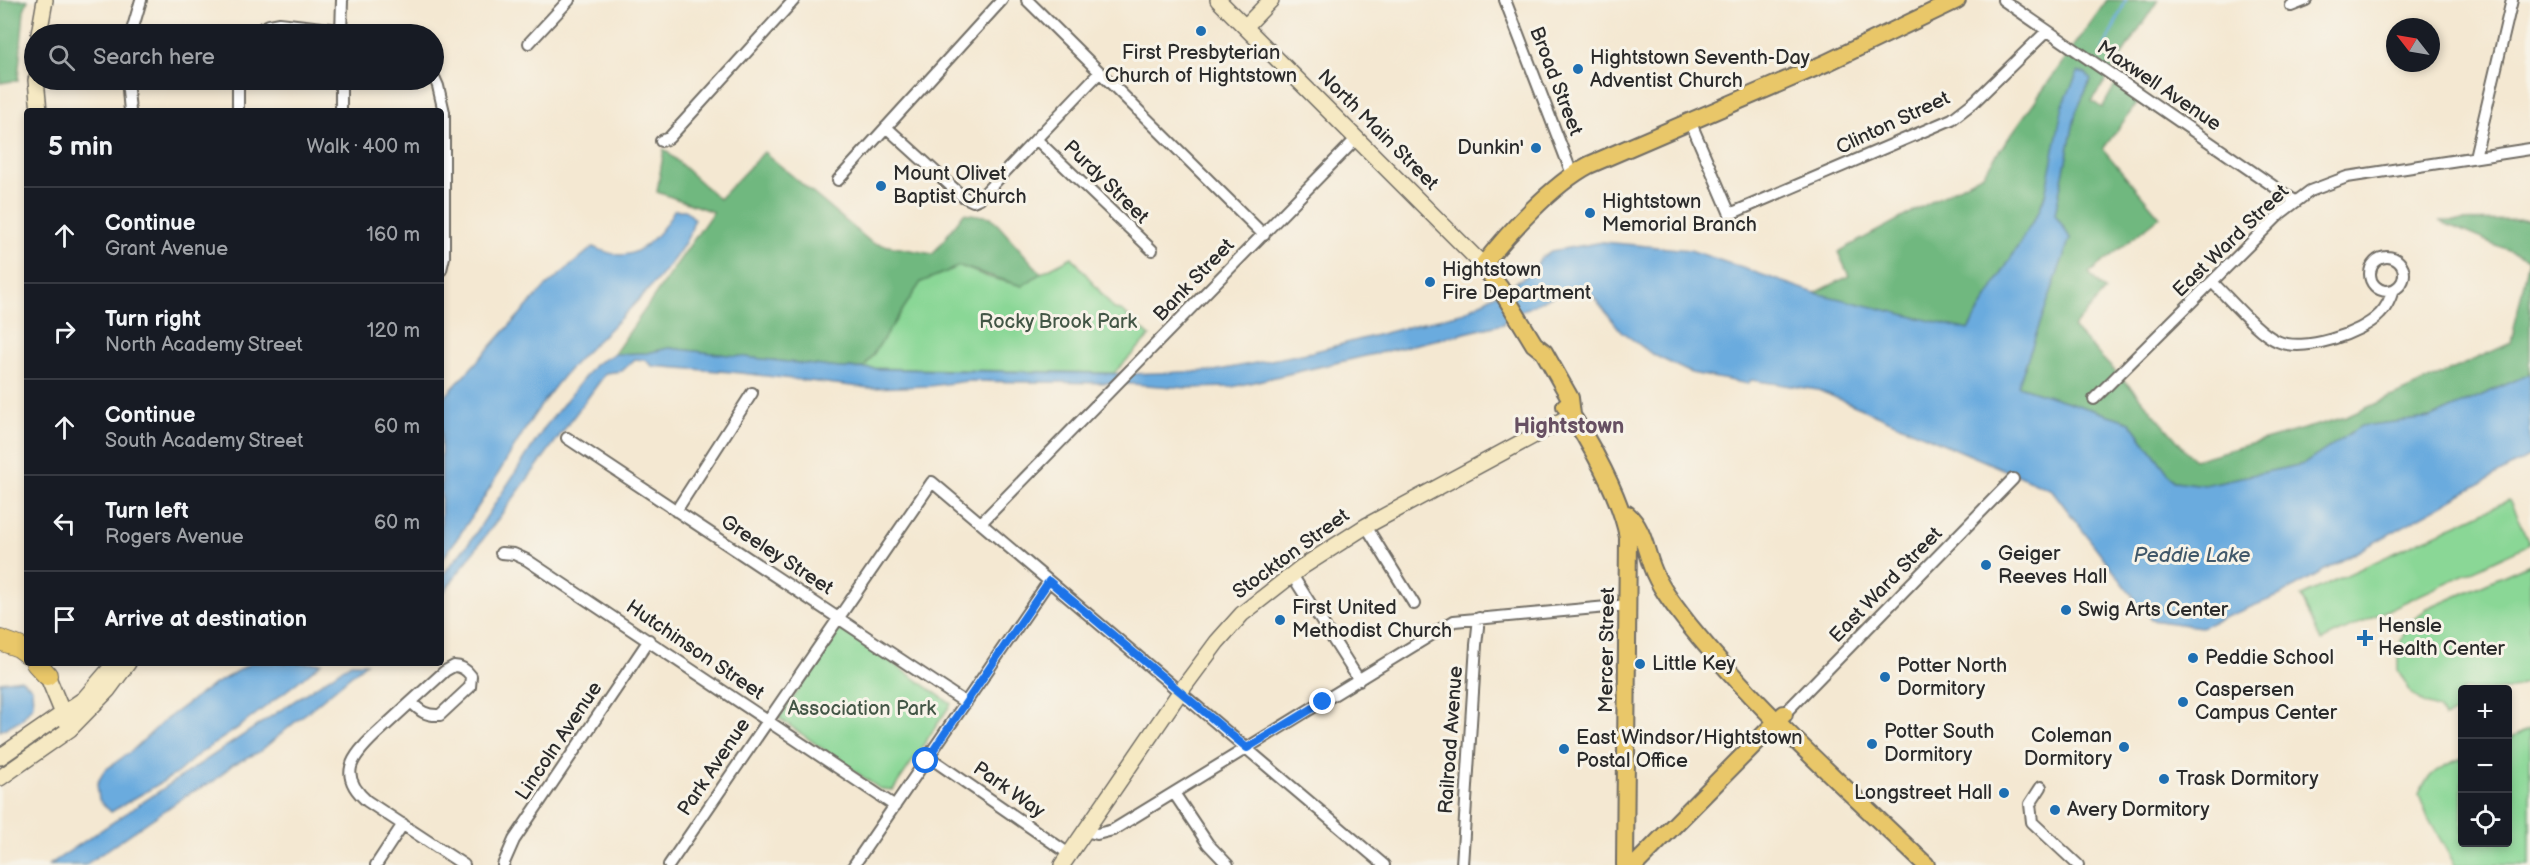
<!DOCTYPE html>
<meta charset="utf-8">
<style>
body{margin:0;font-family:"Balsamiq Sans",sans-serif;background:#20242c;color:#f1f3f6}
.controls{position:absolute;right:18px;bottom:18px;display:grid;overflow:hidden;border-radius:6px;box-shadow:0 3px 9px #0003}
.controls button{width:54px;height:54px;display:grid;place-items:center;padding:0;border:0;border-bottom:2px solid #363941;background:#171b24;color:#f1f3f6;font:30px sans-serif}
.compass{position:absolute;left:2386px;top:18px;width:54px;height:54px;border-radius:50%;background:#171b24;box-shadow:0 3px 9px #0003;rotate:301deg}
.stop{position:absolute;width:18px;height:18px;margin:-14px;border:4px solid #1a73e8;border-radius:50%;background:#fff}
.stop.end{background:#1a73e8;border-color:#fff;box-shadow:0 2px 6px #0008}
.list{margin:0;padding:0;list-style:none}
h2{display:flex;justify-content:space-between;align-items:center;height:78px;margin:0;padding:0 24px;font-size:26px}
h2 small{font-size:20px;font-weight:400;color:#9ea1a6}
.list li{display:grid;grid-template-columns:39px 1fr auto;gap:18px;align-items:center;box-sizing:border-box;height:96px;padding:0 24px;border-top:2px solid #363941}
.list b{display:block;font-size:22px;white-space:nowrap}
.list p{margin:0;font-size:20px;white-space:nowrap;color:#9ea1a6}
.list em{font-size:20px;font-style:normal;color:#9ea1a6}
.icon{flex:none;width:33px;height:33px;fill:none;stroke:currentColor;stroke-width:2;stroke-linecap:round;stroke-linejoin:round}
.map{position:relative;flex:none;width:2530px;height:865px;overflow:hidden}
.search{position:absolute;background:#171b24;box-shadow:0 3px 9px #0003;left:24px;top:24px;width:420px;height:66px;display:flex;align-items:center;gap:15px;box-sizing:border-box;padding:0 21px;border-radius:33px;color:#9ea1a6;font-size:22px}
.panel{position:absolute;background:#171b24;box-shadow:0 3px 9px #0003;left:24px;top:108px;width:420px;height:558px;border-radius:6px}
.map>svg:first-child{display:block}
</style>
<div class="map">
<svg width="2530" height="865" viewBox="0 0 2530 865">
<rect width="100%" height="100%" fill="#f7f3e8"/>
<filter id="ink" filterUnits="userSpaceOnUse"><feTurbulence type="fractalNoise" baseFrequency=".0167" numOctaves="2"/><feDisplacementMap in="SourceGraphic" scale="12" xChannelSelector="R" yChannelSelector="G"/><feConvolveMatrix kernelMatrix="1 2 1 2 8 2 1 2 1" color-interpolation-filters="sRGB"/></filter>
<filter id="wash" filterUnits="userSpaceOnUse"><feTurbulence type="fractalNoise" baseFrequency=".008" numOctaves="4" result="noise"/><feDisplacementMap in="SourceGraphic" scale="24" xChannelSelector="R" yChannelSelector="G"/><feGaussianBlur stdDeviation="1.35" result="paint"/><feColorMatrix in="noise" values="0 0 0 0 0 0 0 0 0 0 0 0 0 0 0 0 0 1.4 0 .05"/><feComposite in="paint" operator="in"/></filter>
<g filter="url(#wash)">
<rect width="100%" height="100%" fill="#f4e8d2"/>
<path fill="#8ad796" stroke="#5a8160" stroke-width="1.5" d="M1072,257L1114,309L1121,310L1150,336L1114,373L864,368L921,282L960,266L988,277L1022,286L1041,273Z
M2509,500L2530,544L2321,641L2301,596Z
M2530,564V680L2508,690H2462V710L2444,718L2440,709L2425,704L2412,694L2398,670V649L2407,626L2425,610Z
M843,628L951,704L893,790L880,789L779,718L831,644L837,631Z
M2530,729V865H2455L2428,818L2419,795C2428,772 2441,767 2462,758V842H2508V739Z"/>
<path fill="#6fb87f" stroke="#4d7255" stroke-width="1.5" d="M0,0H28L24,10L18,80L0,83Z
M2107,0H2158L2092,101L2102,108L2119,78L2144,94L2103,149L2160,217L2089,273L2105,291L2073,328L2136,393L2194,460L2346,417L2511,343L2529,259L2439,221L2530,220V374L2430,418L2361,426L2304,464L2204,485L2174,481L2130,422L2018,386L2070,238L2055,214L2076,112L2091,80L2086,74L2039,211L1968,330L1815,293L1849,276L1838,252L1983,174Z
M664,149L719,199L764,152L872,243L933,254L964,213L991,217L1041,273L1022,286L960,266L921,282L864,368H839L669,348L647,353L614,354L713,212L657,192Z"/>
<path fill="#6aabde" stroke="#4a6b84" stroke-width="1.5" d="M2078,72L2086,74L2091,79L2076,112L2055,214L2070,238L2018,386L2130,422L2174,481L2204,485L2304,464L2361,426L2430,418L2530,374V456L2278,596L2201,627L2151,620L2052,490L1818,390L1751,380L1748,384L1691,373L1652,354L1621,331L1590,292L1575,286L1506,318L1503,324L1232,387L1187,388L1118,383L967,381L930,386L869,388L732,372L652,366L645,360L635,359L622,371L606,373L441,596V577L472,539L545,427L595,364L614,354L647,353L669,348L839,368L1128,374L1214,371L1312,352L1465,312L1533,272L1541,258L1551,251L1603,242L1690,250L1815,293L1968,330L2039,211L2045,195L2063,105Z
M674,210H685L694,218C691,257 606,331 577,361C543,396 519,439 494,481C478,508 460,535 441,561V401L544,288L593,247C601,250 612,255 621,255C644,255 665,228 674,210Z
M251,663H322L238,728L200,753L176,774L111,812L99,800L97,784L104,771L134,749L165,720L210,687Z
M351,663H366L259,752L232,765L214,781L190,793L85,865H49Z
M21,679L32,688L33,705L22,719L0,731V682Z"/>
<g fill="none" stroke-linecap="round" stroke-linejoin="round">
<path stroke="#6aabde" stroke-width="3" d="M2103,51L2126,0"/>
</g>
</g>
<g filter="url(#ink)">
<g fill="none" stroke-linecap="round" stroke-linejoin="round">
<g stroke="#716d65" stroke-width="14">
<path id="street" d="M1027,0L1264,235
M1505,0L1572,174
M2003,0L2295,201
M2291,6L2306,0
M131,34L141,0
M251,34L269,25L279,23L374,34
M341,34L342,0
M529,43L569,0
M434,77L438,86L444,112V257L441,270
M127,80L130,111
M341,80V111
M238,111V80
M1690,121L1730,214L1952,119L1974,102L2047,31
M886,127L962,196L973,201L980,198L1100,72
M1036,139L1152,250
M661,141L669,138L794,0
M2475,157L2512,0
M838,180L1002,0
M2370 274a17 17 0 1 1 34 0a17 17 0 1 1-34 0Z
M2212,282C2228,297 2258,333 2277,341C2303,353 2361,334 2380,314C2387,307 2390,300 2393,290
M2094,399L2281,213L2310,191L2347,177L2530,149
M567,438L966,703
M676,511L752,393
M981,523L1357,138
M1366,526L1414,604
M501,553L514,554L527,560L895,806
M1292,575L1359,680
M454,666C461,666 466,669 471,676L470,687L440,715C426,716 420,711 411,702L445,671Z
M411,702C399,713 387,724 375,735C352,757 337,775 367,801L464,865
M1784,714L2013,479
M929,757L1069,854
M2041,787L2030,804L2032,822L2078,865
M1174,793L1208,844L1228,865
M1085,831L1097,834L1113,830L1454,621L1629,605
M376,865L403,824
M503,865L514,840L649,640
M669,865L932,482L1384,865
M854,865L1049,581
M1462,865L1476,645L1479,618"/>
</g>
<g stroke="#716d65" stroke-width="18">
<path id="secondary" d="M1218,0L1483,265
M1245,27L1271,0
M39,34L45,0
M36,80L39,111
M47,675L66,721
M0,757L84,699L115,663
M0,778L70,729L108,690L128,663
M1062,865L1180,692L1217,642L1242,614L1302,567L1366,526L1572,415"/>
</g>
<g stroke="#716d65" stroke-width="20">
<path id="primary" d="M1565,406C1589,439 1621,498 1628,537L1625,865
M1572,415L1570,398L1544,352L1534,344L1500,288L1483,265C1509,232 1553,184 1589,165L1826,63L1957,0
M1627,514C1643,528 1645,549 1652,567C1659,587 1676,608 1689,625C1760,712 1845,787 1926,865
M1635,865L1784,714"/>
</g>
<g stroke="#716d65" stroke-width="22">
<path id="highway" d="M0,640L19,647L27,653
M36,663L47,675"/>
</g>
<use href="#street" stroke="#fff" stroke-width="10"/>
<use href="#secondary" stroke="#f6e9c3" stroke-width="15"/>
<use href="#primary" stroke="#e9c769" stroke-width="16"/>
<use href="#highway" stroke="#e9c769" stroke-width="20"/>
</g>
</g>
<g fill="none" stroke-linecap="round" stroke-linejoin="round" filter="url(#ink)">
<path stroke="#1a73e8" stroke-width="8" d="M926,761L1049,581L1247,748L1323,702"/>
</g>
<g fill="#1f6fb2" stroke="#f7f3e8" stroke-width="2">
<circle cx="1201" cy="31" r="6"/>
<circle cx="1578" cy="69" r="6"/>
<circle cx="1536" cy="148" r="6"/>
<circle cx="881" cy="186" r="6"/>
<circle cx="1590" cy="213" r="6"/>
<circle cx="1430" cy="282" r="6"/>
<circle cx="1986" cy="565" r="6"/>
<circle cx="2066" cy="610" r="6"/>
<circle cx="1280" cy="620" r="6"/>
<path d="M2362 629h6v6h6v6h-6v6h-6v-6h-6v-6h6z"/>
<circle cx="2193" cy="658" r="6"/>
<circle cx="1640" cy="664" r="6"/>
<circle cx="1885" cy="677" r="6"/>
<circle cx="2183" cy="702" r="6"/>
<circle cx="1872" cy="744" r="6"/>
<circle cx="2124" cy="747" r="6"/>
<circle cx="1564" cy="749" r="6"/>
<circle cx="2164" cy="779" r="6"/>
<circle cx="2004" cy="793" r="6"/>
<circle cx="2055" cy="810" r="6"/>
</g>
<g text-anchor="middle" dominant-baseline="central" stroke-width="6" stroke-linejoin="round" paint-order="stroke">
<g font-size="20" fill="#2b2b2b" stroke="#f7f3e8" text-anchor="start">
<text x="1201" y="53" text-anchor="middle">First Presbyterian<tspan x="1201" dy="23">Church of Hightstown</tspan></text>
<text x="1590" y="58">Hightstown Seventh-Day<tspan x="1590" dy="23">Adventist Church</tspan></text>
<text x="1524" y="148" text-anchor="end">Dunkin'</text>
<text x="893" y="174">Mount Olivet<tspan x="893" dy="23">Baptist Church</tspan></text>
<text x="1602" y="202">Hightstown<tspan x="1602" dy="23">Memorial Branch</tspan></text>
<text x="1442" y="270">Hightstown<tspan x="1442" dy="23">Fire Department</tspan></text>
<text x="1998" y="554">Geiger<tspan x="1998" dy="23">Reeves Hall</tspan></text>
<text x="1292" y="608">First United<tspan x="1292" dy="23">Methodist Church</tspan></text>
<text x="2078" y="610">Swig Arts Center</text>
<text x="2378" y="626">Hensle<tspan x="2378" dy="23">Health Center</tspan></text>
<text x="2205" y="658">Peddie School</text>
<text x="1652" y="664">Little Key</text>
<text x="1897" y="666">Potter North<tspan x="1897" dy="23">Dormitory</tspan></text>
<text x="2195" y="690">Caspersen<tspan x="2195" dy="23">Campus Center</tspan></text>
<text x="1884" y="732">Potter South<tspan x="1884" dy="23">Dormitory</tspan></text>
<text x="2112" y="736" text-anchor="end">Coleman<tspan x="2112" dy="23">Dormitory</tspan></text>
<text x="1576" y="738">East Windsor/Hightstown<tspan x="1576" dy="23">Postal Office</tspan></text>
<text x="2176" y="779">Trask Dormitory</text>
<text x="1992" y="793" text-anchor="end">Longstreet Hall</text>
<text x="2067" y="810">Avery Dormitory</text>
</g>
<g font-size="20" fill="#2b2b2b" stroke="#f7f3e8">
<text transform="translate(1556 81) rotate(69)">Broad Street</text>
<text transform="translate(2159 86) rotate(34)">Maxwell Avenue</text>
<text transform="translate(1893 123) rotate(-25)">Clinton Street</text>
<text transform="translate(1378 130) rotate(45)">North Main Street</text>
<text transform="translate(1106 182) rotate(44)">Purdy Street</text>
<text transform="translate(2231 241) rotate(-44)">East Ward Street</text>
<text transform="translate(1194 280) rotate(-46)">Bank Street</text>
<text transform="translate(1291 554) rotate(-36)">Stockton Street</text>
<text transform="translate(777 555) rotate(33)">Greeley Street</text>
<text transform="translate(1886 585) rotate(-46)">East Ward Street</text>
<text transform="translate(695 650) rotate(34)">Hutchinson Street</text>
<text transform="translate(1607 650) rotate(-89)">Mercer Street</text>
<text transform="translate(1451 740) rotate(-86)">Railroad Avenue</text>
<text transform="translate(559 741) rotate(-56)">Lincoln Avenue</text>
<text transform="translate(714 767) rotate(-56)">Park Avenue</text>
<text transform="translate(1009 790) rotate(35)">Park Way</text>
</g>
<g font-size="20" fill="#435646" stroke="#f7f3e8">
<text x="1058" y="322">Rocky Brook Park</text>
<text x="862" y="709">Association Park</text>
</g>
<g font-size="21" font-style="italic" fill="#41586a" stroke="#f7f3e8">
<text x="2192" y="555">Peddie Lake</text>
</g>
<g font-size="22" font-weight="bold" fill="#675062" stroke="#f7f3e8">
<text x="1569" y="426">Hightstown</text>
</g>
</g>
</svg>
<div class="controls">
<button>+</button>
<button>−</button>
<button><svg class="icon" aria-label="locate" viewBox="0 0 24 24"><circle cx="12" cy="12" r="6"/><path d="M12 2v4M12 18v4M2 12h4M18 12h4"/></svg></button>
</div>
<svg class="compass" viewBox="-18 -18 36 36"><path d="M0-13l5 13h-10z" fill="#e53935"/><path d="M0 13l5-13h-10z" fill="#9ea1a6"/></svg>
<div class="stop" style="left:926px;top:761px"></div>
<div class="stop end" style="left:1323px;top:702px"></div>
<div class="search"><svg class="icon" aria-label="search" viewBox="0 0 24 24"><circle cx="10" cy="10" r="6"/><path d="M15 15l6 6"/></svg>Search here</div>
<section class="panel">
<h2>5 min<small>Walk · 400 m</small></h2>
<ul class="list">
<li><svg class="icon" aria-label="ahead" viewBox="0 0 24 24"><path d="M12 20V5M6 11l6-6 6 6"/></svg><div><b>Continue</b><p>Grant Avenue</p></div><em>160 m</em></li>
<li><svg class="icon" aria-label="right" viewBox="0 0 24 24"><path d="M7 20v-9h11M14 6l5 5-5 5"/></svg><div><b>Turn right</b><p>North Academy Street</p></div><em>120 m</em></li>
<li><svg class="icon" aria-label="ahead" viewBox="0 0 24 24"><path d="M12 20V5M6 11l6-6 6 6"/></svg><div><b>Continue</b><p>South Academy Street</p></div><em>60 m</em></li>
<li><svg class="icon" aria-label="left" viewBox="0 0 24 24"><path d="M17 20v-9H6M10 6l-5 5 5 5"/></svg><div><b>Turn left</b><p>Rogers Avenue</p></div><em>60 m</em></li>
<li><svg class="icon" aria-label="arrive" viewBox="0 0 24 24"><path d="M6 21V4h12l-3 4 3 4H6"/></svg><div><b>Arrive at destination</b></div></li>
</ul>
</section>
</div>
